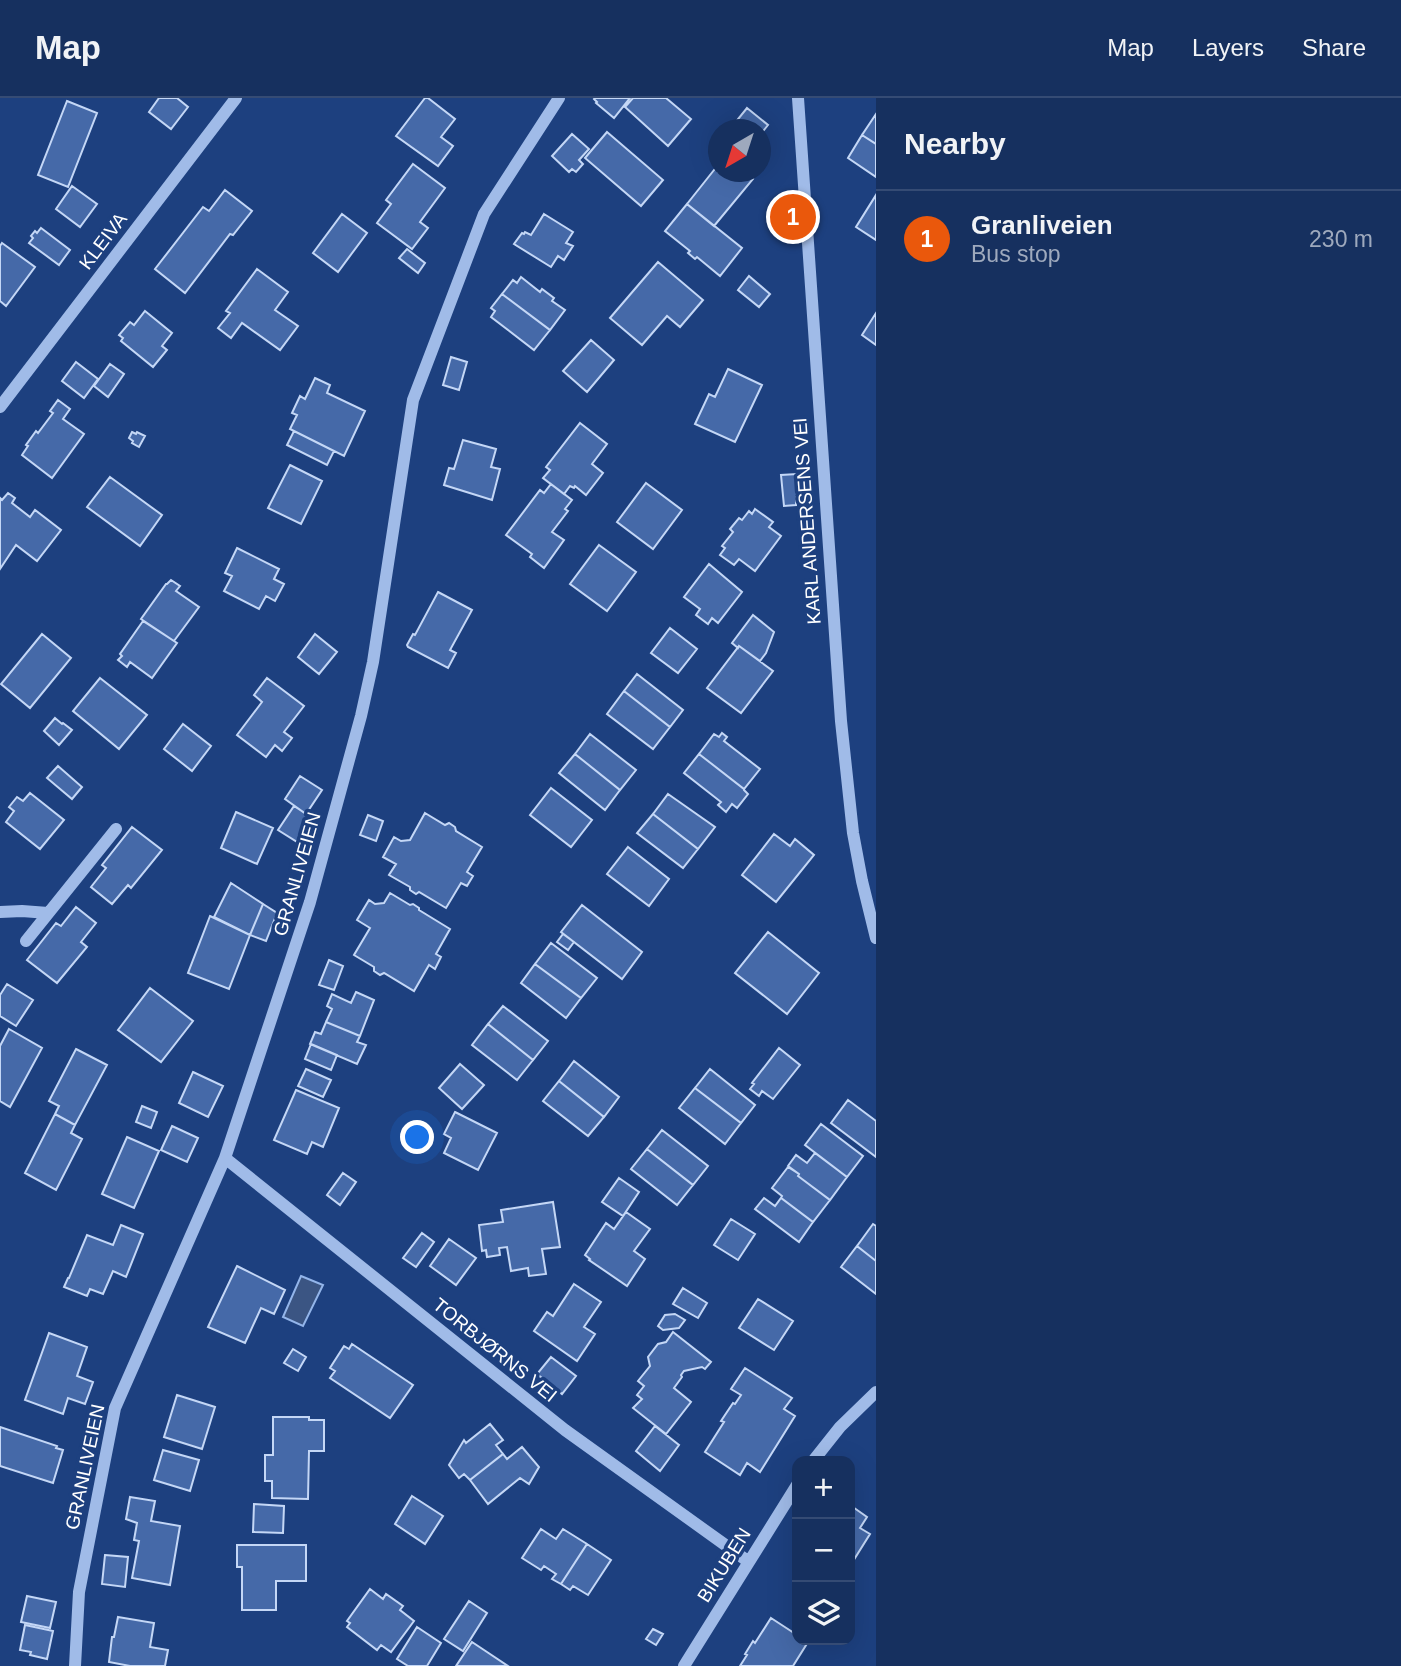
<!DOCTYPE html>
<meta charset="utf-8">
<style>
body{margin:0;font-family:Helvetica,sans-serif;background:#1f3865;color:#f1f3f6}
.controls{position:absolute;right:21px;bottom:21px;display:grid;overflow:hidden;border-radius:14px;box-shadow:0 7px 28px #0002}
.controls button{width:63px;height:63px;display:grid;place-items:center;padding:0;border:0;border-bottom:2px solid #354b74;background:#16305f;color:#f1f3f6;font:35px sans-serif}
.compass{position:absolute;left:708px;top:21px;width:63px;height:63px;border-radius:50%;background:#16305f;box-shadow:0 7px 28px #0002;rotate:219deg}
.you{position:absolute;left:418px;top:1040px;width:24px;height:24px;margin:-18px;border:5px solid #fff;border-radius:50%;background:#1a73e8;box-shadow:0 0 0 10px #1a73e833}
.badge{display:grid;place-items:center;width:46px;height:46px;border-radius:50%;background:#ea580c;color:#fff;font-size:23px;font-weight:700}
.pin{position:absolute;translate:-50% -50%;border:4px solid #fff;box-shadow:0 2px 7px #0006}
.list{margin:0;padding:0;list-style:none}
h2{display:flex;justify-content:space-between;align-items:center;height:91px;margin:0;padding:0 28px;font-size:30px}
h2 small{font-size:23px;font-weight:400;color:#9ea9bd}
.list li{display:grid;grid-template-columns:46px 1fr auto;gap:21px;align-items:center;box-sizing:border-box;height:98px;padding:0 28px;border-top:2px solid #354b74}
.list b{display:block;font-size:26px;white-space:nowrap}
.list p{margin:0;font-size:23px;white-space:nowrap;color:#9ea9bd}
.list em{font-size:23px;font-style:normal;color:#9ea9bd}
.icon{flex:none;width:38px;height:38px;fill:none;stroke:currentColor;stroke-width:2;stroke-linecap:round;stroke-linejoin:round}
.map{position:relative;flex:none;width:876px;height:1568px;overflow:hidden}
header{display:flex;align-items:center;gap:42px;box-sizing:border-box;height:98px;padding:0 35px;background:#16305f;border-bottom:2px solid #354b74}
header strong{font-size:33px}
nav{display:flex;gap:38px;margin-inline-start:auto;font-size:24px}
main{display:flex}
aside{flex:1;background:#16305f}
.map>svg:first-child{display:block}
</style>
<header>
<strong>Map</strong>
<nav><a>Map</a><a>Layers</a><a>Share</a></nav>
</header>
<main>
<div class="map">
<svg width="876" height="1568" viewBox="0 0 876 1568">
<rect width="100%" height="100%" fill="#1d407f"/>
<path fill="#3b5583" stroke="#93b5ea" stroke-width="2" d="M301,1178L323,1187L303,1228L283,1219Z"/>
<path fill="#4569a8" stroke="#c4d7f6" stroke-width="2" d="M159,0H177L188,9L171,31L149,14Z
M425,0H428L455,21L441,39L453,48L438,68L396,38Z
M595,0H630L614,20L596,5L597,4L594,1Z
M633,0H666L691,21L668,48L625,9Z
M67,3L97,15L68,89L38,77Z
M747,10L768,27L760,37V32L730,31Z
M876,16V46L862,37Z
M607,34L663,82L641,108L585,60Z
M572,36L589,51L579,62L583,66L576,74L572,71L569,74L552,58Z
M862,37L876,46V79L848,60Z
M413,66L445,90L420,124L428,130L412,151L377,125L391,106L386,102Z
M718,67V74H744L753,81L714,128L687,106Z
M72,88L97,106L80,129L56,111Z
M225,92L252,113L233,137L230,136L185,195L155,171L203,109L209,113Z
M876,97V142L856,129Z
M687,106L742,150L720,178L697,159L695,161L688,155L690,153L665,133Z
M342,116L367,135L338,174L313,155Z
M544,116L573,134L566,145L573,148L564,162L558,158L551,169L514,146L522,135L524,136L525,134L531,137Z
M41,130L70,152L59,167L29,145L33,140L31,138L35,133L37,135Z
M2,145L35,169L6,208L0,203V148Z
M407,151L425,165L418,175L399,160Z
M658,164L703,202L680,229L667,218L642,247L610,220Z
M257,171L288,194L275,212L298,228L280,252L242,225L231,240L218,230L230,215L226,213Z
M749,178L770,196L759,209L738,192Z
M521,179L540,194L542,191L554,200L552,203L565,212L550,232L502,196L513,182L517,185Z
M502,196L550,232L534,252L491,219L495,213L491,210Z
M145,213L172,235L162,248L167,252L153,269L121,243L123,240L119,237L130,224L134,227Z
M876,215V247L862,237Z
M591,242L614,262L587,294L563,273Z
M451,259L467,264L459,292L443,287Z
M76,264L98,281L84,300L62,283Z
M110,266L124,276L108,299L94,288Z
M728,271L762,287L735,344L695,326L709,296L715,299Z
M315,280L330,287L327,295L365,313L344,358L290,331L297,317L292,315L300,298L305,301Z
M58,302L70,311L63,321L84,336L52,380L22,357L28,348L26,347L36,333L38,335L53,315L50,313Z
M580,325L607,346L592,366L603,375L586,397L575,388L574,390L570,388L564,396L543,380L550,372L546,369Z
M294,333L334,353L327,367L287,347Z
M132,334L136,336L137,334L145,338L139,349L132,345L133,343L129,340Z
M463,342L496,351L491,369L500,371L492,402L444,387L449,370L454,371Z
M290,367L322,383L301,426L268,410Z
M797,376L798,399H796V407L784,408L781,377Z
M110,379L162,417L140,448L87,409Z
M646,385L682,412L653,451L617,424Z
M551,386L572,402L565,411L568,413L552,434L564,442L544,470L530,459L532,456L506,437L540,392L544,395Z
M8,395L15,400L12,405L30,419L35,412L61,432L37,463L16,447L0,471V400L2,402Z
M755,411L773,424L769,429L781,438L755,473L739,461L734,467L720,457L725,450L722,448L733,434L730,431L739,420L742,422L749,413L752,416Z
M599,447L636,474L607,513L570,486Z
M237,450L279,471L274,481L284,486L275,503L266,498L259,511L224,493L232,478L225,475Z
M709,466L742,494L718,525L712,520L708,526L696,517L700,511L684,499Z
M171,482L180,488L176,493L199,509L174,543L141,521L166,486H167Z
M438,494L472,512L450,552L456,555L448,570L408,549L407,547L413,536L415,537Z
M753,517L774,534L766,555L760,563L739,548L738,550L732,545Z
M143,523L177,545L152,580L130,564L127,569L118,562L122,558L120,556Z
M670,530L697,551L678,575L651,555Z
M42,536L71,560L30,610L1,586Z
M315,536L337,554L319,576L298,559Z
M739,548L773,573L741,615L707,590Z
M637,576L683,612L670,629L624,593Z
M100,580L147,617L119,651L73,613Z
M267,580L304,608L284,634L292,640L282,653L275,647L266,659L237,637L262,604L254,597Z
M624,593L670,629L653,651L607,616Z
M55,620L62,626L63,625L72,632L59,647L44,633Z
M183,626L211,648L192,673L164,651Z
M722,635L727,639L724,643L760,671L744,691L699,656L714,636L719,639Z
M590,636L636,672L620,692L575,656Z
M575,656L620,692L605,712L559,675Z
M699,656L744,691V692L748,696L737,710L732,706L726,714L718,707L721,704L684,675Z
M58,668L82,689L72,701L47,680Z
M300,678L322,692L306,716L285,701Z
M551,690L592,722L571,749L530,717Z
M30,695L64,722L40,751L6,724L14,713L9,709L17,699L23,703Z
M668,696L715,729L698,751L653,716Z
M294,708L317,723L302,747L278,732Z
M236,714L273,730L257,766L221,750Z
M425,715L445,727L449,725L455,729L456,733L482,749L467,774L473,778L467,788L461,785L446,810L419,794L416,796L410,792V789L389,777L396,766L383,759L394,739L401,743L410,742Z
M653,716L698,751L683,770L637,735Z
M368,717L383,723L376,743L360,737Z
M132,729L162,752L131,790L128,787L112,806L91,789L106,770L102,767Z
M774,736L790,748L795,741L814,757L776,804L742,777Z
M628,749L669,781L649,808L607,776Z
M231,785L263,806L250,837L214,819Z
M390,795L410,807L413,806L419,810V812L450,831L436,856L441,859L435,871L429,867L414,893L384,875L380,877L374,873V869L354,857L370,830L357,822L369,802L375,806L384,805Z
M263,806L277,815L266,843L250,837Z
M582,807L642,854L622,881L561,834Z
M76,809L96,825L81,844L87,849L57,885L27,862L56,825L61,828Z
M210,818L250,837L229,891L188,875Z
M768,834L819,875L787,916L735,875Z
M563,836L574,844L568,852L557,844Z
M551,845L597,880L581,900L535,866Z
M329,862L343,868L334,892L319,887Z
M535,866L581,900L566,920L521,885Z
M7,886L33,902L16,928L0,918V897Z
M150,890L193,923L161,964L118,932Z
M356,894L374,902L360,938L326,924L332,911L327,908L332,896L351,905Z
M503,908L548,943L533,962L488,926Z
M326,924L360,938L357,944L366,947L357,966L310,946L315,934L321,936Z
M488,926L533,962L517,982L472,947Z
M9,931L42,950L10,1009L0,1003V948Z
M311,946L337,957L331,972L305,961Z
M779,950L800,967L773,1001L762,993L759,998L750,991L754,986L752,985Z
M76,951L107,967L75,1027L55,1016L59,1008L49,1003Z
M574,963L619,999L604,1019L559,983Z
M460,966L484,987L462,1011L439,990Z
M306,971L331,982L323,999L298,988Z
M710,971L755,1007L741,1025L695,990Z
M193,974L223,988L208,1019L179,1005Z
M559,983L604,1019L588,1038L543,1003Z
M695,990L741,1025L725,1046L679,1010Z
M296,992L339,1010L323,1049L312,1044L307,1056L274,1042Z
M848,1002L876,1023V1059L831,1025Z
M142,1008L157,1014L151,1030L136,1024Z
M455,1014L497,1035L478,1072L444,1055L451,1040L444,1036Z
M55,1016L75,1027L71,1035L82,1041L56,1092L25,1075Z
M821,1026L863,1058L847,1079L805,1047Z
M172,1028L198,1040L187,1064L161,1052Z
M662,1032L708,1068L693,1087L647,1051Z
M127,1039L159,1053L134,1110L102,1096Z
M647,1051L693,1087L677,1107L631,1071Z
M815,1055L847,1079L830,1102L798,1078L799,1076L788,1068L796,1057L807,1065Z
M788,1069L799,1076L798,1078L830,1102L813,1124L781,1100L782,1098L772,1090Z
M343,1075L356,1084L340,1107L327,1097Z
M619,1080L639,1094L623,1118L602,1104Z
M764,1100L775,1108L781,1100L813,1124L799,1144L755,1111Z
M553,1104L560,1149L542,1151L546,1176L529,1178L528,1170L511,1173L507,1149L499,1150L500,1157L487,1159L486,1152L482,1153L479,1127L503,1124L501,1112Z
M626,1114L650,1131L634,1153L645,1161L627,1188L589,1162L590,1161L585,1157L606,1125L614,1131Z
M731,1121L755,1136L738,1162L714,1147Z
M873,1126L876,1128V1163L857,1148Z
M121,1127L143,1136L126,1179L113,1173L103,1196L90,1191L87,1198L64,1189L68,1180H69L87,1137L113,1147Z
M422,1135L434,1144L416,1169L403,1160Z
M449,1141L476,1160L456,1187L430,1168Z
M857,1148L876,1163V1196L841,1169Z
M237,1168L285,1192L274,1216L261,1210L245,1245L208,1229Z
M574,1186L601,1204L584,1229L595,1236L577,1263L534,1233L547,1214L553,1218Z
M683,1190L707,1205L698,1220L673,1206Z
M758,1201L793,1223L774,1252L739,1230Z
M675,1216L685,1222L679,1230L663,1232L658,1228L665,1217Z
M673,1234L711,1264L705,1271L702,1269L684,1273L681,1277L682,1279L674,1290L691,1304L666,1336L633,1310L642,1301L637,1297L644,1288L638,1283L650,1268L648,1259L658,1246L666,1244Z
M49,1235L87,1249L77,1278L93,1284L85,1306L68,1300L63,1316L25,1302Z
M352,1246L413,1287L390,1320L330,1280L335,1273L330,1270L344,1248L349,1251Z
M293,1251L306,1259L298,1273L284,1265Z
M551,1259L576,1278L562,1296L537,1276Z
M745,1270L792,1300L784,1311L795,1318L760,1374L747,1365L740,1377L705,1354L724,1324L721,1323L733,1305L735,1306L741,1297L731,1291Z
M177,1297L215,1309L202,1351L164,1339Z
M273,1319H309V1322H324V1353H309L308,1401L272,1400V1383H265V1357H273Z
M490,1326L503,1342L496,1347L503,1356L470,1382L464,1376L459,1380L449,1367L464,1342L466,1345Z
M655,1328L679,1347L660,1373L636,1353Z
M0,1329L57,1348L56,1350L63,1352L53,1385L0,1368Z
M522,1349L539,1369L529,1386L520,1380L488,1406L470,1382L503,1356L507,1361Z
M163,1352L199,1362L190,1393L154,1382Z
M412,1398L443,1418L425,1446L395,1426Z
M130,1399L155,1403L151,1423L180,1428L170,1487L132,1480L139,1443L134,1442L137,1425L126,1421Z
M254,1406L284,1408L283,1435L253,1434Z
M850,1407L867,1419L860,1430L870,1436L850,1468Z
M541,1431L556,1441L563,1431L587,1446L561,1486L552,1481L556,1476L544,1468L541,1472L522,1460Z
M587,1446L611,1462L588,1497L573,1488L570,1492L561,1486Z
M237,1447H306V1483H276V1512H242V1469H237Z
M105,1457L128,1459L125,1489L102,1486Z
M370,1491L383,1501L386,1496L403,1508L400,1512L414,1523L391,1554L381,1547L377,1552L347,1529L350,1525L347,1523Z
M27,1498L56,1504L50,1530L21,1524Z
M469,1503L487,1515L463,1553L444,1541Z
M118,1519L154,1525L150,1549L168,1552L165,1568H130L109,1564L112,1539H114Z
M771,1520L797,1537V1542H805L808,1544L793,1568H740L747,1557L745,1556L753,1543L755,1545Z
M25,1527L53,1533L47,1561L30,1557L31,1554L20,1552Z
M417,1529L441,1545L427,1568H408L397,1561Z
M653,1531L663,1536L656,1547L646,1541Z
M472,1544L508,1568H456Z"/>
<g fill="none" stroke-linecap="round" stroke-linejoin="round">
<path stroke="#a0bbe8" stroke-width="12" d="M798,0L841,623L853,735L862,783L876,840
M0,309L236,0
M0,814L22,813L48,815
M26,843L116,731
M225,1060L565,1332L749,1464
M813,1363L840,1329L876,1294
M75,1568L79,1494L115,1310L225,1060L310,804L361,618L373,564L413,302L484,116L559,0
M684,1568L797,1387"/>
</g>
<g text-anchor="middle" dominant-baseline="central" stroke-width="7" stroke-linejoin="round" paint-order="stroke">
<g font-size="19" fill="#fff" stroke="#1d407f">
<text transform="translate(103 143) rotate(-53)">KLEIVA</text>
<text transform="translate(807 423) rotate(-94)">KARL ANDERSENS VEI</text>
<text transform="translate(297 776) rotate(-74)">GRANLIVEIEN</text>
<text transform="translate(495 1252) rotate(39)">TORBJØRNS VEI</text>
<text transform="translate(85 1369) rotate(-78)">GRANLIVEIEN</text>
<text transform="translate(724 1467) rotate(-58)">BIKUBEN</text>
</g>
</g>
</svg>
<div class="controls">
<button>+</button>
<button>−</button>
<button><svg class="icon" aria-label="layers" viewBox="0 0 24 24"><path d="M12 4l9 5-9 5-9-5zM3 14l9 5 9-5"/></svg></button>
</div>
<svg class="compass" viewBox="-18 -18 36 36"><path d="M0-13l5 13h-10z" fill="#e53935"/><path d="M0 13l5-13h-10z" fill="#9ea9bd"/></svg>
<div class="you"></div>
<div class="pin badge" style="left:793px;top:119px">1</div>
</div>
<aside>
<h2>Nearby<small></small></h2>
<ul class="list">
<li><span class="badge">1</span><div><b>Granliveien</b><p>Bus stop</p></div><em>230 m</em></li>
</ul>
</aside>
</main>
